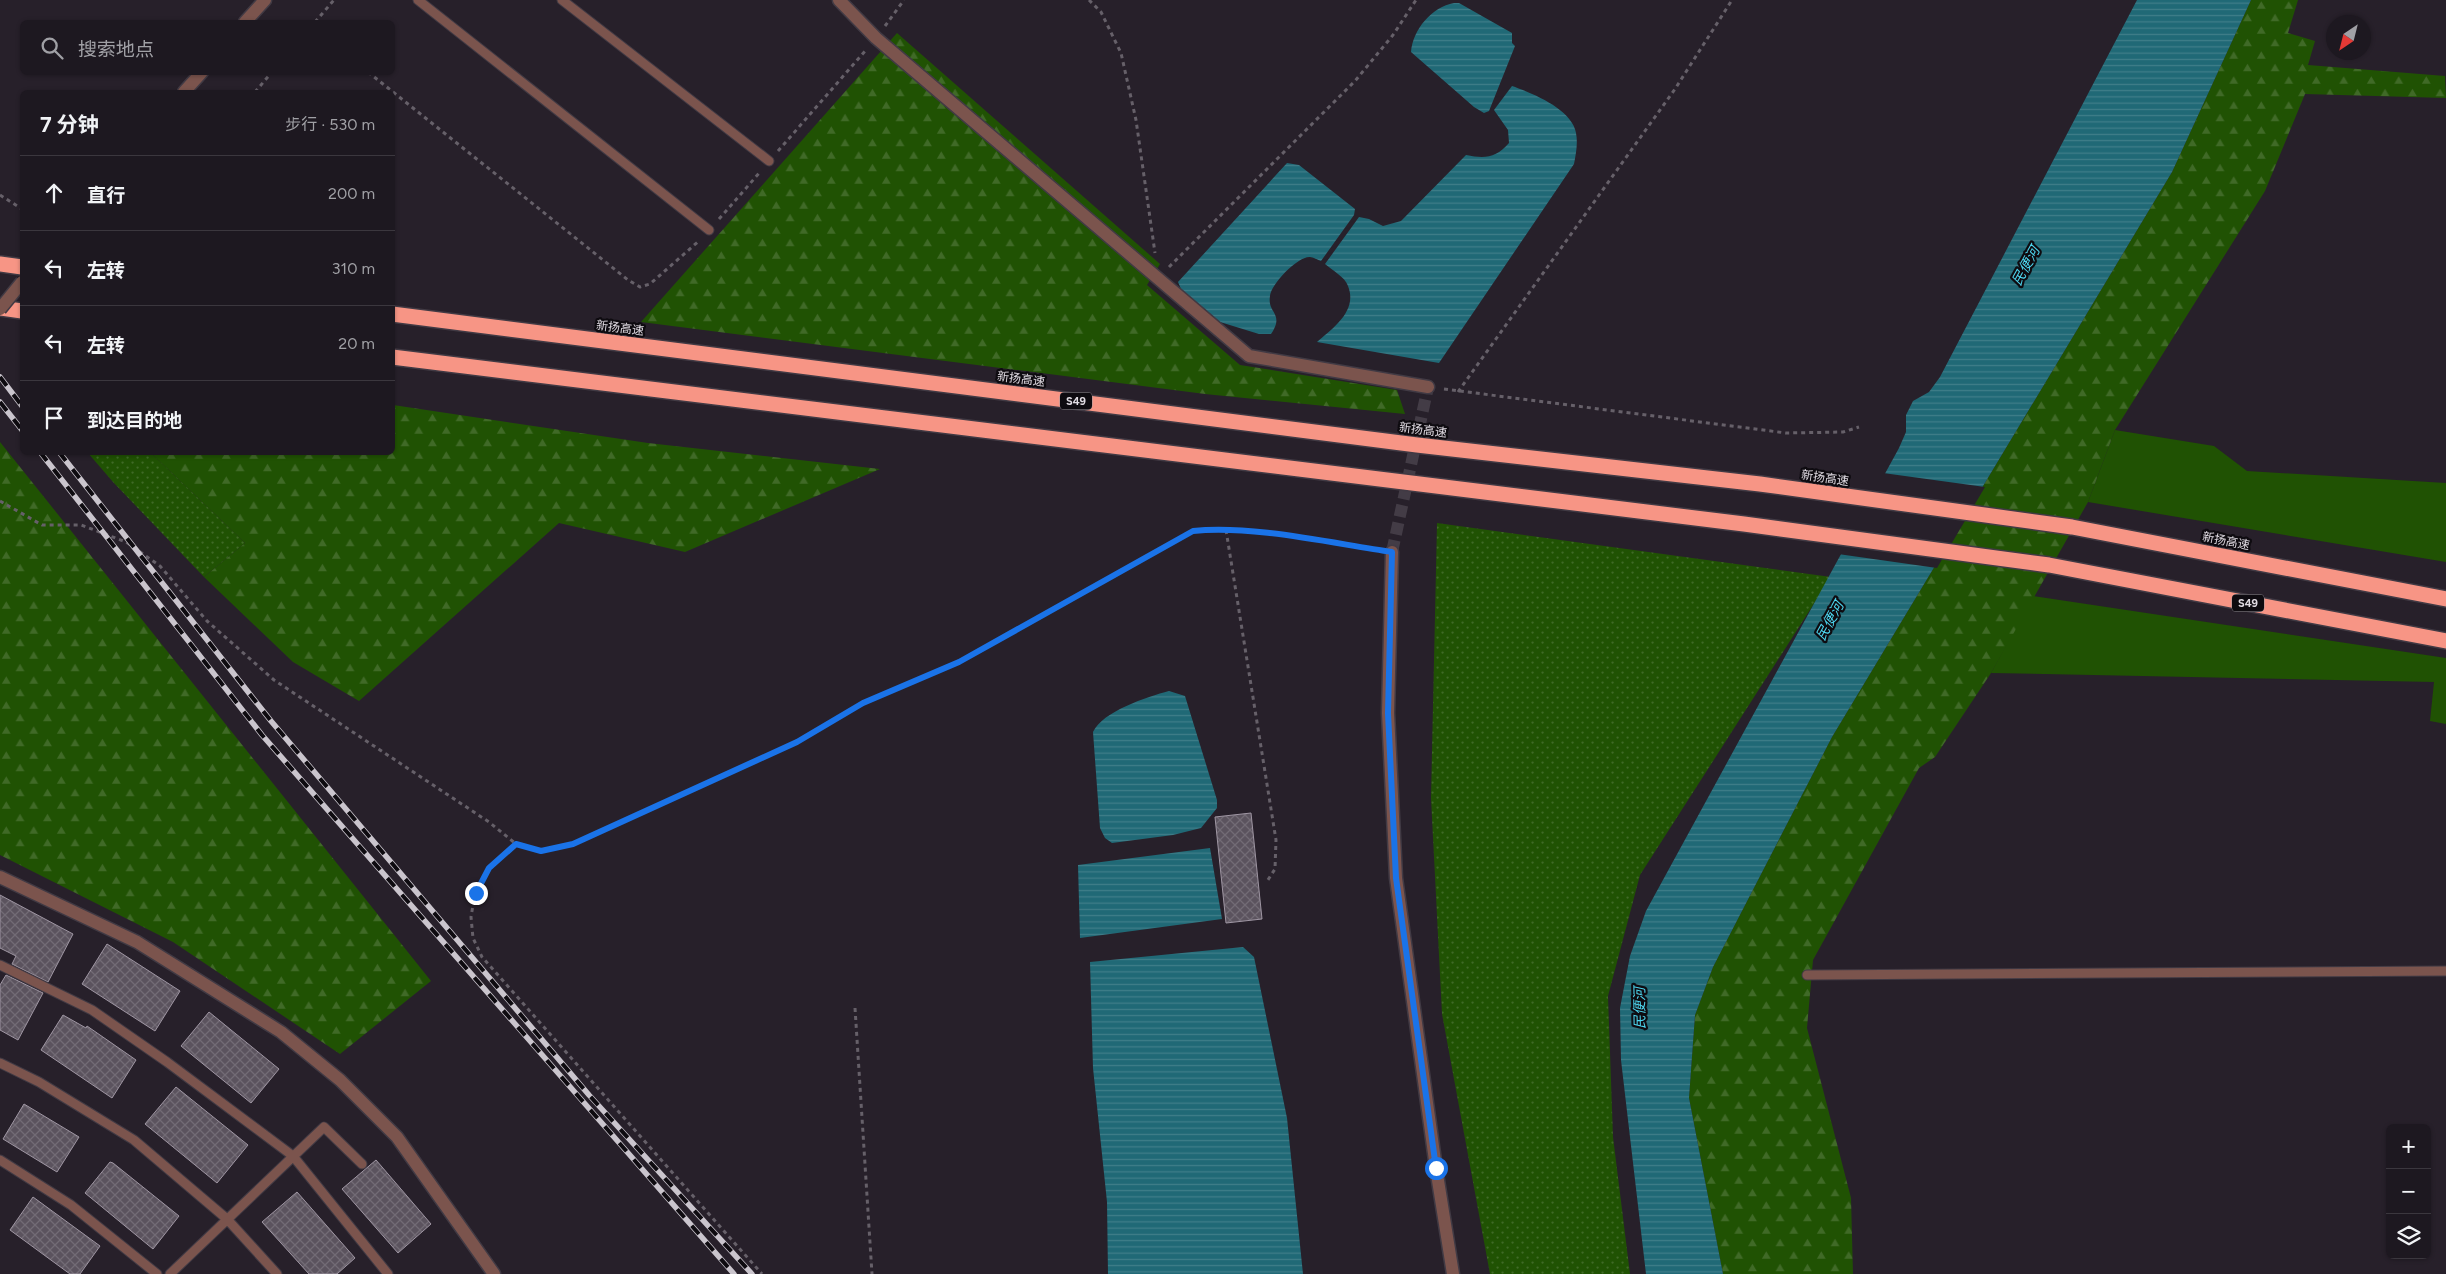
<!DOCTYPE html>
<html lang="zh">
<meta charset="utf-8">
<style>
body{margin:0;font-family:Figtree,"Noto Sans SC",sans-serif;background:#2a252d;color:#f1f3f6}
.controls{position:absolute;right:15px;bottom:15px;display:grid;overflow:hidden;border-radius:8px;box-shadow:0 1px 4px #0004}
.controls button{width:45px;height:45px;display:grid;place-items:center;padding:0;border:0;border-bottom:1px solid #3b373e;background:#1d1820;color:#f1f3f6;font:25px sans-serif}
.compass{position:absolute;left:2326px;top:15px;width:45px;height:45px;border-radius:50%;background:#1d1820;box-shadow:0 1px 4px #0004;rotate:215deg}
.stop{position:absolute;width:15px;height:15px;margin:-11px;border:4px solid #1a73e8;border-radius:50%;background:#fff}
.stop.end{background:#1a73e8;border-color:#fff;box-shadow:0 1px 5px #0008}
.list{margin:0;padding:0;list-style:none}
h2{display:flex;justify-content:space-between;align-items:center;height:65px;margin:0;padding:0 20px;font-size:21px}
h2 small{font-size:16px;font-weight:400;color:#a0a0a5}
.list li{display:grid;grid-template-columns:32px 1fr auto;gap:15px;align-items:center;box-sizing:border-box;height:75px;padding:0 20px;border-top:1px solid #3b373e}
.list b{display:block;font-size:19px;white-space:nowrap}
.list em{font-size:16px;font-style:normal;color:#a0a0a5}
.icon{flex:none;width:28px;height:28px;fill:none;stroke:currentColor;stroke-width:2;stroke-linecap:round;stroke-linejoin:round}
.map{position:relative;flex:none;width:2446px;height:1274px;overflow:hidden}
.search{position:absolute;background:#1d1820;box-shadow:0 1px 4px #0004;left:20px;top:20px;width:375px;height:55px;display:flex;align-items:center;gap:12px;box-sizing:border-box;padding:0 18px;border-radius:8px;color:#a0a0a5;font-size:19px}
.panel{position:absolute;background:#1d1820;box-shadow:0 1px 4px #0004;left:20px;top:90px;width:375px;height:365px;border-radius:8px}
.map>svg:first-child{display:block}
</style>
<div class="map">
<svg width="2446" height="1274" viewBox="0 0 2446 1274">
<defs>
<pattern id="forest-firs" width="22" height="20" patternUnits="userSpaceOnUse" patternTransform="scale(1.25)"><rect width="22" height="20" fill="#205203"/><path d="M5 1l3.5 6h-7zM16 11l3.5 6h-7z" fill="#406a27"/></pattern>
<pattern id="park-dots" width="8" height="8" patternUnits="userSpaceOnUse" patternTransform="scale(1.25)"><rect width="8" height="8" fill="#205203"/><path d="M2 2h.1M6 6h.1" fill="none" stroke="#406a27" stroke-width="1.8" stroke-linecap="round"/></pattern>
<pattern id="water-rules" width="6" height="5" patternUnits="userSpaceOnUse" patternTransform="scale(1.25)"><rect width="6" height="5" fill="#206976"/><path d="M0 2.5h6" fill="none" stroke="#407e89"/></pattern>
<pattern id="building-cross-hatch" width="8" height="8" patternUnits="userSpaceOnUse" patternTransform="scale(1.25)"><rect width="8" height="8" fill="#5b535e"/><path d="M0 0l8 8M0 8l8-8" fill="none" stroke="#726b75"/></pattern>
</defs>
<rect width="100%" height="100%" fill="#27202a"/>
<path fill="#205203" d="M2115,430L2214,446L2247,471L2446,483V562L2088,502Z
M2033,596L2446,658V724L2430,721L2434,682L1991,673Z"/>
<path fill="url(#forest-firs)" d="M2251,0H2298L2288,33L2315,41L2308,65L2445,76L2446,98L2305,94L2265,191L2115,430L2088,502L1991,673L1935,757L1919,768L1813,960L1807,1028L1851,1198L1853,1274H1723L1689,1098L1695,1015L1713,967L1832,737L2172,172Z
M897,33L1160,264L1147,285L1240,365L1397,390L1405,414L1205,394L641,322Z
M393,405L648,443L880,469L685,552L559,523L359,701L293,662L204,577L245,543L151,453L392,452Z
M0,442L431,981L340,1054L173,942L0,855Z"/>
<path fill="url(#park-dots)" d="M88,453H151L245,543L204,577L113,482Z
M1437,523L1831,577L1640,875L1608,996L1613,1137L1630,1274H1490L1442,1014L1431,798Z"/>
<path fill="url(#water-rules)" d="M2137,0H2251L2172,172L1832,737L1713,967L1695,1015L1689,1098L1723,1274H1646L1621,1060L1620,1008L1630,956L1646,911L1899,448L1906,432V415L1913,401L1929,392L1940,377Z
M1454,3H1459L1512,33V43L1515,46L1489,111L1484,113L1474,107L1411,52C1413,29 1432,7 1454,3Z
M1512,86C1532,93 1572,109 1576,133C1578,143 1576,154 1574,164L1439,363L1317,342C1333,328 1358,311 1348,286C1345,277 1332,270 1325,264L1359,217L1369,219L1383,226L1401,221L1466,155C1485,159 1496,158 1509,143L1508,130L1494,110Z
M1287,163L1299,165L1355,209L1354,215L1321,261C1318,260 1313,257 1310,257C1298,256 1271,284 1270,296C1267,314 1285,313 1271,334H1259L1220,322L1181,289L1178,282Z
M1169,691L1185,696L1217,800V808L1201,828L1173,835L1112,843L1105,838L1100,828L1093,732C1103,711 1147,697 1169,691Z
M1210,848L1222,919L1080,938L1078,865Z
M1243,947L1254,957L1287,1118L1303,1274H1108L1107,1202L1093,1068L1090,962Z"/>
<path fill="#27202a" d="M1883,473L1985,487L1937,568L1838,554Z"/>
<path fill="url(#building-cross-hatch)" stroke="#9f96a3" d="M1251,813L1262,919L1226,923L1215,817Z
M0,895L73,934L48,982L12,964L16,956L0,948Z
M107,944L180,991L155,1031L82,984Z
M6,975L43,993L18,1040L0,1030V985Z
M209,1012L279,1069L251,1103L181,1046Z
M63,1015L86,1028L87,1026L136,1060L112,1098L41,1050Z
M176,1087L248,1145L217,1183L145,1124Z
M24,1104L79,1137L57,1172L3,1139Z
M376,1160L431,1224L398,1253L342,1189Z
M110,1162L113,1163L179,1216L153,1249L85,1193Z
M297,1192L355,1258L337,1274H309L262,1222Z
M33,1197L100,1246L80,1274H70L10,1230Z"/>
<g fill="none" stroke-linecap="round" stroke-linejoin="round">
<path stroke="#433c46" stroke-width="12" stroke-dasharray="12 6" stroke-linecap="butt" d="M1392,552L1428,387"/>
<g stroke="#413a44" stroke-width="11">
<path id="lane" d="M418,0L709,230
M562,0L769,161
M0,965L92,1010L167,1062L293,1156L388,1274
M1807,975L2446,971
M0,1063L39,1082L134,1140L227,1219L277,1274
M0,1160L71,1205L157,1274
M170,1274L324,1127L362,1164"/>
</g>
<g stroke="#413a44" stroke-width="15">
<path id="street" d="M839,0L876,38L1249,356L1428,387
M245,22L265,0
M184,92L202,72
M1392,552L1388,713L1396,878L1436,1168L1453,1274
M0,877L137,942L281,1032L340,1080L397,1137L494,1274"/>
</g>
<g stroke="#413a44" stroke-width="18">
<path id="highway" d="M0,264L22,267
M0,308L22,311
M392,314L1417,445L1760,484L2072,527L2446,599
M392,357L1744,524L2049,565L2446,641"/>
</g>
<path stroke="#666069" stroke-width="3" stroke-dasharray="4 4" stroke-linecap="butt" d="M1089,0L1101,12L1121,53L1136,120L1155,253
M315,22L334,0
M885,26L904,0
M368,72L628,280L640,287L650,284L700,240
M255,92L272,72
M778,151L866,50
M0,195L22,209
M719,219L761,171
M1169,267L1355,81L1393,35L1416,0
M1444,389L1786,433L1843,432L1859,427
M1458,392L1675,89L1732,0
M0,501L42,525H81L126,542L160,566L207,621L274,680L489,822L516,844L541,851L573,844L797,742L863,703L959,662L1193,531C1253,525 1316,541 1376,550
M1226,530L1276,840L1275,869L1266,883
M516,844L489,868L475,893L471,917L473,938L482,957L762,1274
M855,1008L872,1274"/>
<use href="#lane" stroke="#7b544d" stroke-width="9"/>
<use href="#street" stroke="#7b544d" stroke-width="12"/>
<use href="#highway" stroke="#f79585" stroke-width="15"/>
<g stroke="#cac5cd" stroke-width="5.5">
<path id="rail" d="M0,377L22,406
M0,402L22,430
M40,452L262,735L734,1274
M59,452L271,721L589,1095L752,1274"/>
</g>
<use href="#rail" stroke="#0e0b10" stroke-width="4" stroke-dasharray="11" stroke-linecap="butt"/>
<g stroke="#413a44" stroke-width="15" stroke-linecap="butt">
<path id="street-bridge" d="M0,309L22,282"/>
</g>
<use href="#street-bridge" stroke="#7b544d" stroke-width="12"/>
</g>
<g fill="none" stroke-linecap="round" stroke-linejoin="round">
<path stroke="#1a73e8" stroke-width="6" d="M476,893L489,868L516,844L541,851L573,844L797,742L863,703L959,662L1193,531C1253,525 1330,543 1392,552L1388,713L1396,878L1436,1168"/>
</g>
<g text-anchor="middle" dominant-baseline="central" stroke-width="4.5" stroke-linejoin="round" paint-order="stroke">
<g fill="#0e0b10" stroke="#a19da3" stroke-width="1">
<rect x="1060" y="392.5" width="32" height="17" rx="4"/>
<rect x="2232" y="594.5" width="32" height="17" rx="4"/>
</g>
<g font-size="11" font-weight="bold" fill="#e0dbe2">
<text x="1076" y="401">S49</text>
<text x="2248" y="603">S49</text>
</g>
<g font-size="12" fill="#e0dbe2" stroke="#0e0b10">
<text transform="translate(620 328) rotate(7)">新扬高速</text>
<text transform="translate(1021 379) rotate(7)">新扬高速</text>
<text transform="translate(1423 430) rotate(7)">新扬高速</text>
<text transform="translate(1825 478) rotate(8)">新扬高速</text>
<text transform="translate(2226 541) rotate(11)">新扬高速</text>
</g>
<g font-size="14" font-style="italic" fill="#4dd6ef" stroke="#0e0b10">
<text transform="translate(2026 266) rotate(-61)">民便河</text>
<text transform="translate(1830 621) rotate(-61)">民便河</text>
<text transform="translate(1640 1008) rotate(-91)">民便河</text>
</g>
</g>
</svg>
<div class="controls">
<button>+</button>
<button>−</button>
<button><svg class="icon" aria-label="layers" viewBox="0 0 24 24"><path d="M12 4l9 5-9 5-9-5zM3 14l9 5 9-5"/></svg></button>
</div>
<svg class="compass" viewBox="-18 -18 36 36"><path d="M0-13l5 13h-10z" fill="#e53935"/><path d="M0 13l5-13h-10z" fill="#a0a0a5"/></svg>
<div class="stop" style="left:1436px;top:1168px"></div>
<div class="stop end" style="left:476px;top:893px"></div>
<div class="search"><svg class="icon" aria-label="search" viewBox="0 0 24 24"><circle cx="10" cy="10" r="6"/><path d="M15 15l6 6"/></svg>搜索地点</div>
<section class="panel">
<h2>7 分钟<small>步行 · 530 m</small></h2>
<ul class="list">
<li><svg class="icon" aria-label="ahead" viewBox="0 0 24 24"><path d="M12 20V5M6 11l6-6 6 6"/></svg><div><b>直行</b></div><em>200 m</em></li>
<li><svg class="icon" aria-label="left" viewBox="0 0 24 24"><path d="M17 20v-9H6M10 6l-5 5 5 5"/></svg><div><b>左转</b></div><em>310 m</em></li>
<li><svg class="icon" aria-label="left" viewBox="0 0 24 24"><path d="M17 20v-9H6M10 6l-5 5 5 5"/></svg><div><b>左转</b></div><em>20 m</em></li>
<li><svg class="icon" aria-label="arrive" viewBox="0 0 24 24"><path d="M6 21V4h12l-3 4 3 4H6"/></svg><div><b>到达目的地</b></div></li>
</ul>
</section>
</div>
